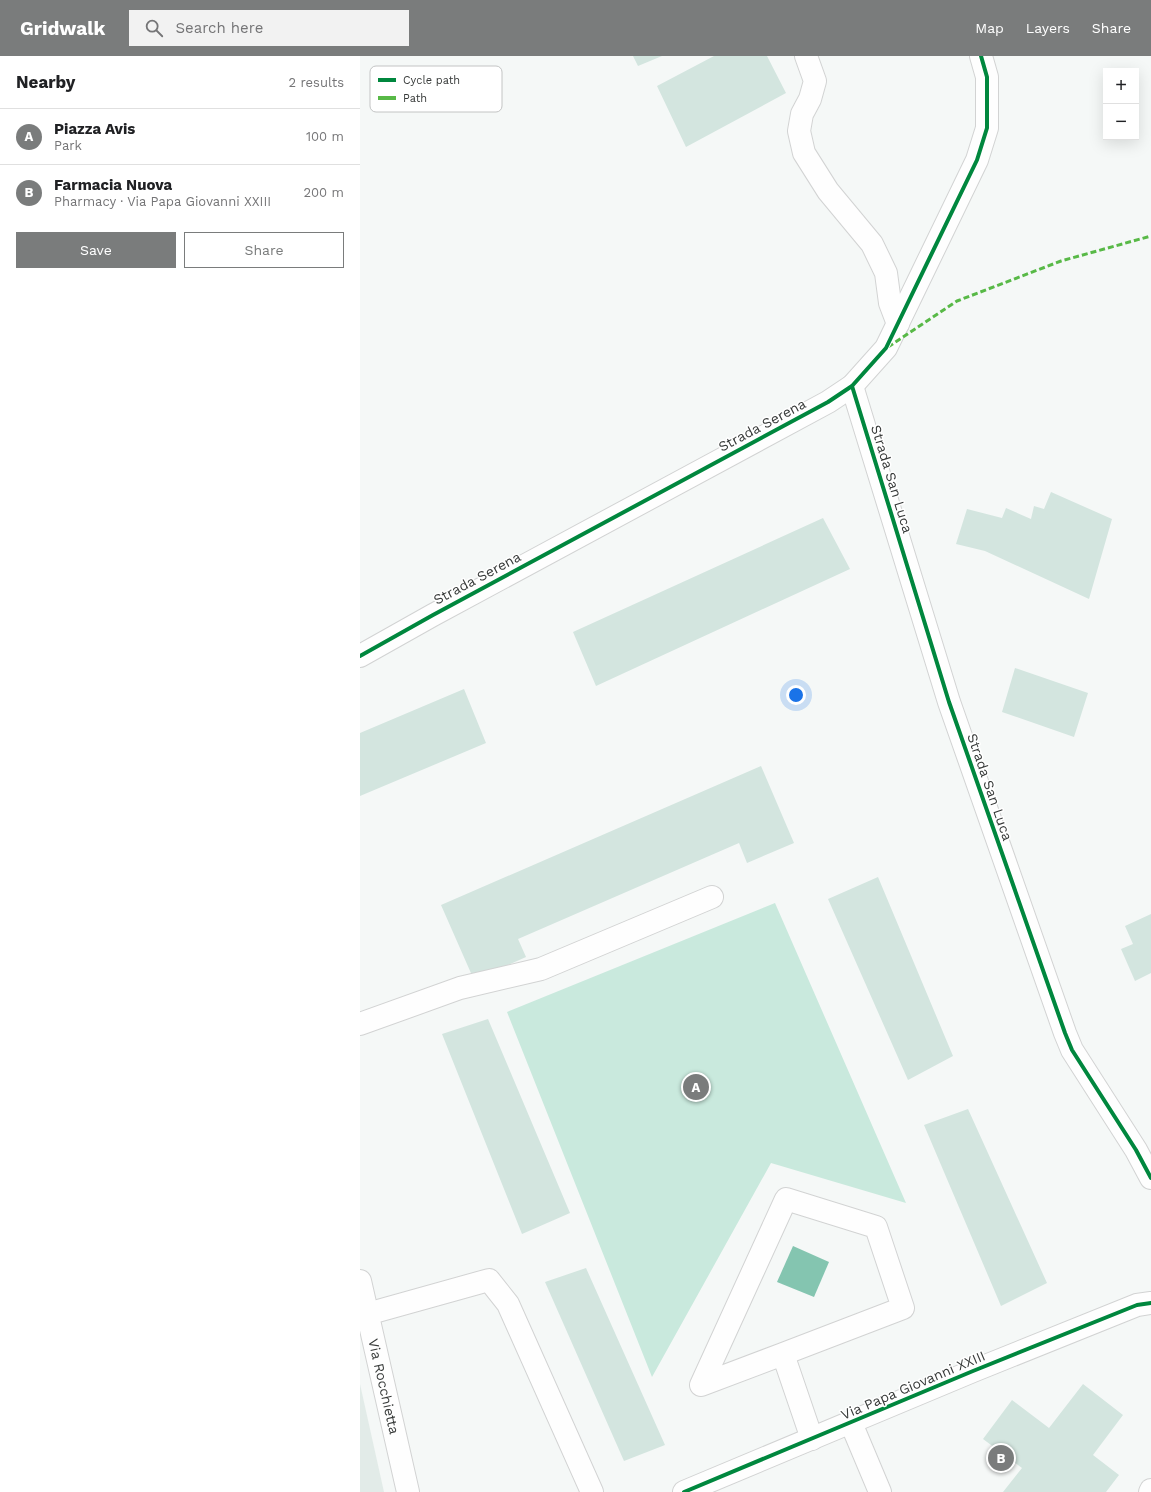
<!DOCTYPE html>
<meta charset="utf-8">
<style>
body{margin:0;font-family:"Work Sans",sans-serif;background:#f2f2f2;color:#202124}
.controls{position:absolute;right:12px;top:12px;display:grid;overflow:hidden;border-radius:0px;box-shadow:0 4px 16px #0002}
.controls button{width:36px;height:36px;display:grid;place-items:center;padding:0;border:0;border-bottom:1px solid #e0e0e0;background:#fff;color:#202124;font:20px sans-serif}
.you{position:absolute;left:436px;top:639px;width:14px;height:14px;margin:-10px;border:3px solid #fff;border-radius:50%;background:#1a73e8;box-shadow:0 0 0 6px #1a73e833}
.badge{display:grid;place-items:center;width:26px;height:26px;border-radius:50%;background:#7a7c7c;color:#fff;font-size:13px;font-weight:700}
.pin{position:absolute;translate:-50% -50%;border:2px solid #fff;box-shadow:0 1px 4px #0006}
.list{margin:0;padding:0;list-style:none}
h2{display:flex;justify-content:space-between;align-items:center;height:52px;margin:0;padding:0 16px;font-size:17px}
h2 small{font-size:13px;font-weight:400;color:#757577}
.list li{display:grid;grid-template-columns:26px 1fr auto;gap:12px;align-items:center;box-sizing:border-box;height:56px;padding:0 16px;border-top:1px solid #e0e0e0}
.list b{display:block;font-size:15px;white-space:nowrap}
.list p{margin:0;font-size:13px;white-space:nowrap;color:#757577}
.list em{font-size:13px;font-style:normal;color:#757577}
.actions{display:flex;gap:8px;padding:12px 16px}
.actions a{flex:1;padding:9px 0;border:1px solid #7a7c7c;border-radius:0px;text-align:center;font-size:14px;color:#7a7c7c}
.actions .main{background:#7a7c7c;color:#fff}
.icon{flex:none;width:22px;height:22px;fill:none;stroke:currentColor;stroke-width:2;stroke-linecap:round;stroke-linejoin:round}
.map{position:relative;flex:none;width:791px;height:1436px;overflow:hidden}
header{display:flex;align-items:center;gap:24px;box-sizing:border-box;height:56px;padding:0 20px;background:#7a7c7c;color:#fff}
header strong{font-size:19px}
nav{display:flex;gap:22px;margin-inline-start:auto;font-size:14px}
.search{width:280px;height:36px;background:#f2f2f2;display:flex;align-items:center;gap:10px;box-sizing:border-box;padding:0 14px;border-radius:0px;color:#757577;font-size:15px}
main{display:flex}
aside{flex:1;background:#fff}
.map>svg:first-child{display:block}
</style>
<header>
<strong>Gridwalk</strong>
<div class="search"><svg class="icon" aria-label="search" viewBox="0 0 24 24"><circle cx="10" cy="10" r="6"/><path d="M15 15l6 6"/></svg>Search here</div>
<nav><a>Map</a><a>Layers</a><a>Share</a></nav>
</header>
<main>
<aside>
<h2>Nearby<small>2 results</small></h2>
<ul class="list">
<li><span class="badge">A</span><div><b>Piazza Avis</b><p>Park</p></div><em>100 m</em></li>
<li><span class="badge">B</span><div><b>Farmacia Nuova</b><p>Pharmacy · Via Papa Giovanni XXIII</p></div><em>200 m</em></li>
</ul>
<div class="actions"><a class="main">Save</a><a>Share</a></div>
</aside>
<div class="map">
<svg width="791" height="1436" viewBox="0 0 791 1436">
<rect width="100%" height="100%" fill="#f5f8f7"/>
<path fill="#e2ebe8" d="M0,1328L24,1436H0Z"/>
<path fill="#c9e9dd" d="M415,847L546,1147L411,1107L292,1321L147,956Z"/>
<path fill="#84c5b0" d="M433,1190L469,1206L454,1241L417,1226Z"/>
<path fill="#d3e5df" d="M273,0H302L278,10Z
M354,0H407L426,37L326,91L297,30Z
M691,436L752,463L729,543L625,495L596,488L607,453L642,462L646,452L671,463L674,450L684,453Z
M463,462L490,513L236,630L213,576Z
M655,612L728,637L714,681L642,656Z
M104,633L126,687L0,740V677Z
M401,710L434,787L387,807L379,787L158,883L166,901L114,924L81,849Z
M518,821L593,1000L548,1024L468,843Z
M791,858V917L775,925L761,893L773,888L765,870Z
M128,963L210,1157L162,1178L82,978Z
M608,1053L687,1227L641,1250L564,1069Z
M226,1212L305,1389L264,1405L185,1226Z
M723,1328L763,1359L733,1399L759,1419L746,1436H643L662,1412L623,1383L652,1344L689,1372Z"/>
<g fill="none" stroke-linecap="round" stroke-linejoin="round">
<g stroke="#d2d3d3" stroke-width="24">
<g id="minor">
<path d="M446,0L455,25L450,43L442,58L439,75L444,97L468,135L512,188L526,217L530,247L538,268"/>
<path d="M492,330L589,646L705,977L712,994L776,1094L791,1122"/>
<path d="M0,600L73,559L468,346L492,330L526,292L617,104L627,72V21L621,0"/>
<path d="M0,968L100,932L181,913L352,841"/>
<path id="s1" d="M0,1225L48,1436"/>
<path d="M7,1258L129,1224L148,1248L232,1436"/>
<path d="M423,1298L543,1252L516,1171L426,1143L341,1329L423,1298L452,1383"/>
<path d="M491,1367L520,1436"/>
<path d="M324,1436L613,1315L777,1249L791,1247"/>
<path d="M790,1436L791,1434"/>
</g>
</g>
<use href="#minor" stroke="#fefefe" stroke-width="22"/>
<path stroke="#58b947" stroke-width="3" stroke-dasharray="6 3" stroke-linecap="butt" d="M528,291L597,245L701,205L791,180"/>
<g stroke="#fff" stroke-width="6">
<path id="cycleway" d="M492,330L589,646L705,977L712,994L776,1094L791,1122
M0,600L73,559L468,346L492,330L526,292L617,104L627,72V21L621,0
M324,1436L613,1315L777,1249L791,1247"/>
</g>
<use href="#cycleway" stroke="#00873e" stroke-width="4"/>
</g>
<g text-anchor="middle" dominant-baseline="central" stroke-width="3" stroke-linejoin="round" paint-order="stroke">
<g font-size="14" fill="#373a39" stroke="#fff">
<text transform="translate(402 369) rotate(-28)">Strada Serena</text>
<text transform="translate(532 423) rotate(73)">Strada San Luca</text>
<text transform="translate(117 522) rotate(-28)">Strada Serena</text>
<text transform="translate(630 731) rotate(71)">Strada San Luca</text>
<text transform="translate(553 1329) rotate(-23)">Via Papa Giovanni XXIII</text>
<text stroke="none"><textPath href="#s1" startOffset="108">Via Rocchietta</textPath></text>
</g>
</g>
<rect x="10" y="10" width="132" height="46" rx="6" fill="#fff" stroke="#c3c4c4" stroke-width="1"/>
<rect x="18" y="22" width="18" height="4" fill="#00873e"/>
<rect x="18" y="40" width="18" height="4" fill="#58b947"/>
<g font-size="11" fill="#373a39">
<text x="43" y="28">Cycle path</text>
<text x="43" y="46">Path</text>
</g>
</svg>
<div class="controls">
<button>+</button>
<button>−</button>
</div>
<div class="you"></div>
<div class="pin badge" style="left:336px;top:1031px">A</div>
<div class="pin badge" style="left:641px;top:1402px">B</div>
</div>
</main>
